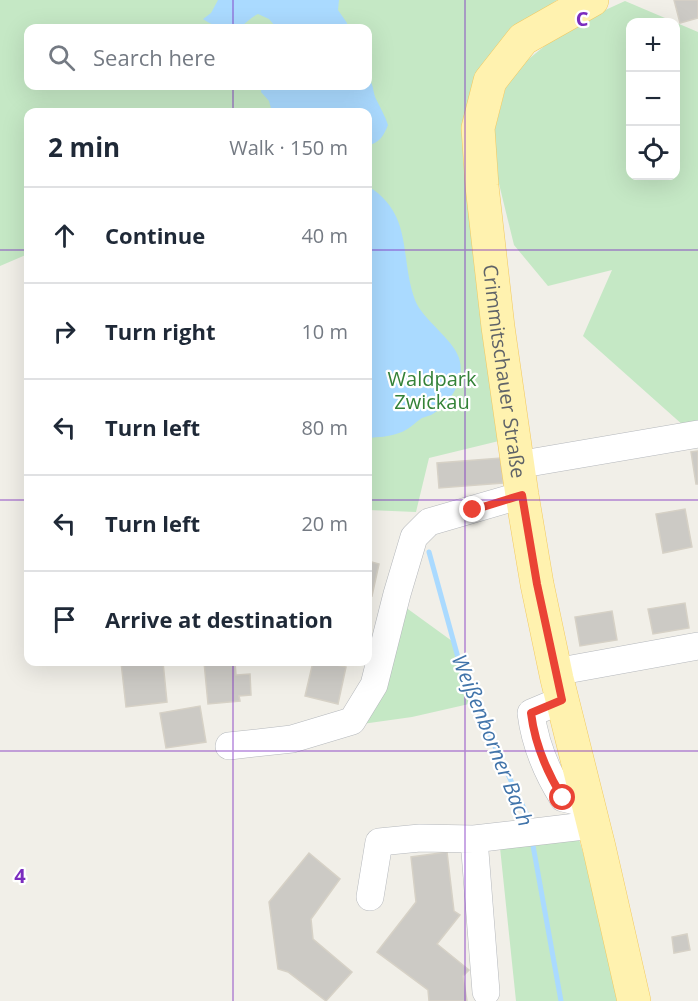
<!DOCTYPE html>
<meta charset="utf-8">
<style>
body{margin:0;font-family:"Open Sans",sans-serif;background:#f6f6f7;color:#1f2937}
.controls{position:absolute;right:18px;top:18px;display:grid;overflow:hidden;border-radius:12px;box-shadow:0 6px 24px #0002}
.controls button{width:54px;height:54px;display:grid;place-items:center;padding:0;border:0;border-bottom:2px solid #e0e1e3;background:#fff;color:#1f2937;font:30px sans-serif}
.stop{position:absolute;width:18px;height:18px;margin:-14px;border:4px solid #ea4335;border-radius:50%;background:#fff}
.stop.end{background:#ea4335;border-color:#fff;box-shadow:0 2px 6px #0008}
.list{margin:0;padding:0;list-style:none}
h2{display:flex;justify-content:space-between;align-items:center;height:78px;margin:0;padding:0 24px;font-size:26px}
h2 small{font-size:20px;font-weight:400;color:#747a83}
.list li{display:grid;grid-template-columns:39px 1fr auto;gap:18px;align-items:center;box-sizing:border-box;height:96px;padding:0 24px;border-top:2px solid #e0e1e3}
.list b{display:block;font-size:22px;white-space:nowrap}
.list em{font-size:20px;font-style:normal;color:#747a83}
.icon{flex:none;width:33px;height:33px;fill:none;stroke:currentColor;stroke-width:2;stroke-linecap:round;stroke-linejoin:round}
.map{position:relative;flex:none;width:698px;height:1001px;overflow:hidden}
.search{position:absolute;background:#fff;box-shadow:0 6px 24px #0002;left:24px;top:24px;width:348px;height:66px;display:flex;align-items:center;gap:15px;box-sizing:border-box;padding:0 21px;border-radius:12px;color:#747a83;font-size:22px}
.panel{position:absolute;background:#fff;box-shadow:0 6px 24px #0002;left:24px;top:108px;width:348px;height:558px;border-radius:12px}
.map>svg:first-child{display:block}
</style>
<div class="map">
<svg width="698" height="1001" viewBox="0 0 698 1001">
<rect width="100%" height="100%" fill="#f1efe8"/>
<path fill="#c5e8c5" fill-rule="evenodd" d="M0,0H557L531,18L478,85L503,440L429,458L416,512L368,510V112H28V254L0,266ZM28,28H368V86H28Z
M625,1L698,32V423L684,426L583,336L612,270L548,286L514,245L490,147L509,75L568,27ZM630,22H676V176H630Z
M401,604L452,641L469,704L412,717L355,725Z
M578,836L628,1001H516L499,838Z"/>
<path fill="#aadaff" d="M218,0H339L338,10L347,23V28H274L275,26L269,19L258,14C251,17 245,24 239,28C230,33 209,24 203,19L211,13Z
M368,77C375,87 372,92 377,101C381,109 385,116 388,125C384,135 379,144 368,145V112H272L269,101L261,92L262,86H368Z
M368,186C414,215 399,256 415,300C422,319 453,339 459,358C466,380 450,404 431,415C428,416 425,417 422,418C414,423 409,430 399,433C389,437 378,437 368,438Z"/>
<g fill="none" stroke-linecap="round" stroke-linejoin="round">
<path stroke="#aadaff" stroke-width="5" d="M429,552L465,683L528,817L529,825
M532,840L561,1001"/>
</g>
<path fill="#cccac5" stroke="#d6d1c6" stroke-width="1.5" d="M674,0H698V18L680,23Z
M698,451V484H696L691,452Z
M501,458L503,483L439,488L437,463Z
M685,509L692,547L663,553L656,514Z
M368,561L379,564L372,596L368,595Z
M685,603L689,628L653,634L648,609Z
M612,611L617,640L580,646L575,617Z
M121,662H163L167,702L126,707Z
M204,662H235L236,675L250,674L251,695L239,696L240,701L208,704Z
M313,662H323L346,667L338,704L305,696Z
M200,706L206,742L166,748L160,713Z
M447,852L454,911L460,915L437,944L469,970L463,976L467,1001H429L428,990L377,952L416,902L411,857Z
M309,853L340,879L311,919L313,939L352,972L326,1001L288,972L278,969L269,902Z
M687,934L690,950L674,953L672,937Z"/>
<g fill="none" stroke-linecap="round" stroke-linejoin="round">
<g stroke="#b5b8bc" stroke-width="28">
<path id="minor" d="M517,465L698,434
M555,672L698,646
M562,700L531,713C535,745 546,771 563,798L588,804
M229,746L292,739L352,721L374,685L397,594L414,537L429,522L522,495
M474,839L486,992
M370,897L379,842L420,838L474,839L593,825"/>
</g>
<g stroke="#f2c960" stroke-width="34">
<g id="major">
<path id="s1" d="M592,0L523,39L490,81L478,128L482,186L498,327L522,495L537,584L557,679L599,847L634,1001"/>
</g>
</g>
<use href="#minor" stroke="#fff" stroke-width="27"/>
<use href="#major" stroke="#fff2af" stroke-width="33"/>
</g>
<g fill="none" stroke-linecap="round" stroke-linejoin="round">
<path stroke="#ea4335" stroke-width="8" d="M473,510L522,495L537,584L562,700L531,713C535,745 546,771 563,798"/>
</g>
<path fill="none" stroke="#7b2cbf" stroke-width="1.5" stroke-opacity="0.55" d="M233,0V28M465,0V1001M233,86V112M0,250H28M368,250H698M0,500H28M368,500H698M233,662V1001M0,751H698"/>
<g text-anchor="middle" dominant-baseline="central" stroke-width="4.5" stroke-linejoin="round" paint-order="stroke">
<g font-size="20" fill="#5f6368" stroke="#fff">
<text stroke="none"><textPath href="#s1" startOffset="426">Crimmitschauer Straße</textPath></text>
</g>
<g font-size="20" fill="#348238" stroke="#fff">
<text x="432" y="378">Waldpark<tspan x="432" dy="23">Zwickau</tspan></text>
</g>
<g font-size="21" font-style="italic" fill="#4174aa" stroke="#fff">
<text transform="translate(493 740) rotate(68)">Weißenborner Bach</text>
</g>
</g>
<g font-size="20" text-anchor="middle" font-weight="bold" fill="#7b2cbf" stroke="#fff" stroke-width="4.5" stroke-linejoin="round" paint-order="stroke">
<text x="582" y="26">C</text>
<text x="20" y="883">4</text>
</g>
</svg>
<div class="controls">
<button>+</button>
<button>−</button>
<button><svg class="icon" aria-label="locate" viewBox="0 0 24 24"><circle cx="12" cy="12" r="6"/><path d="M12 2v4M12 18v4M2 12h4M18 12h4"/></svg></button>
</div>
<div class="stop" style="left:563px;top:798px"></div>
<div class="stop end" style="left:473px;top:510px"></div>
<div class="search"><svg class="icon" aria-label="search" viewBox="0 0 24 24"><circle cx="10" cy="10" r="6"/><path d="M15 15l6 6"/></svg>Search here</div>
<section class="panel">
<h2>2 min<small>Walk · 150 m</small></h2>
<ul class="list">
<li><svg class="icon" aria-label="ahead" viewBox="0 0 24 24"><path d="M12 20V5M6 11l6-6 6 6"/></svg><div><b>Continue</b></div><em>40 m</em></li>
<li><svg class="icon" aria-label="right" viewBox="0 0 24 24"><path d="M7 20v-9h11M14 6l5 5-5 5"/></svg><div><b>Turn right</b></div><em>10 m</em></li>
<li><svg class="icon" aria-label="left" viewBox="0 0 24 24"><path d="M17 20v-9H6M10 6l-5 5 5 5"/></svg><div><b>Turn left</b></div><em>80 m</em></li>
<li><svg class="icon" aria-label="left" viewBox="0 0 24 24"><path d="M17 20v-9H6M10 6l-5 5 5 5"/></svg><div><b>Turn left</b></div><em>20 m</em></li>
<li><svg class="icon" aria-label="arrive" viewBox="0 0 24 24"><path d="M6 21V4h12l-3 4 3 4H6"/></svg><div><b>Arrive at destination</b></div></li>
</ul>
</section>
</div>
